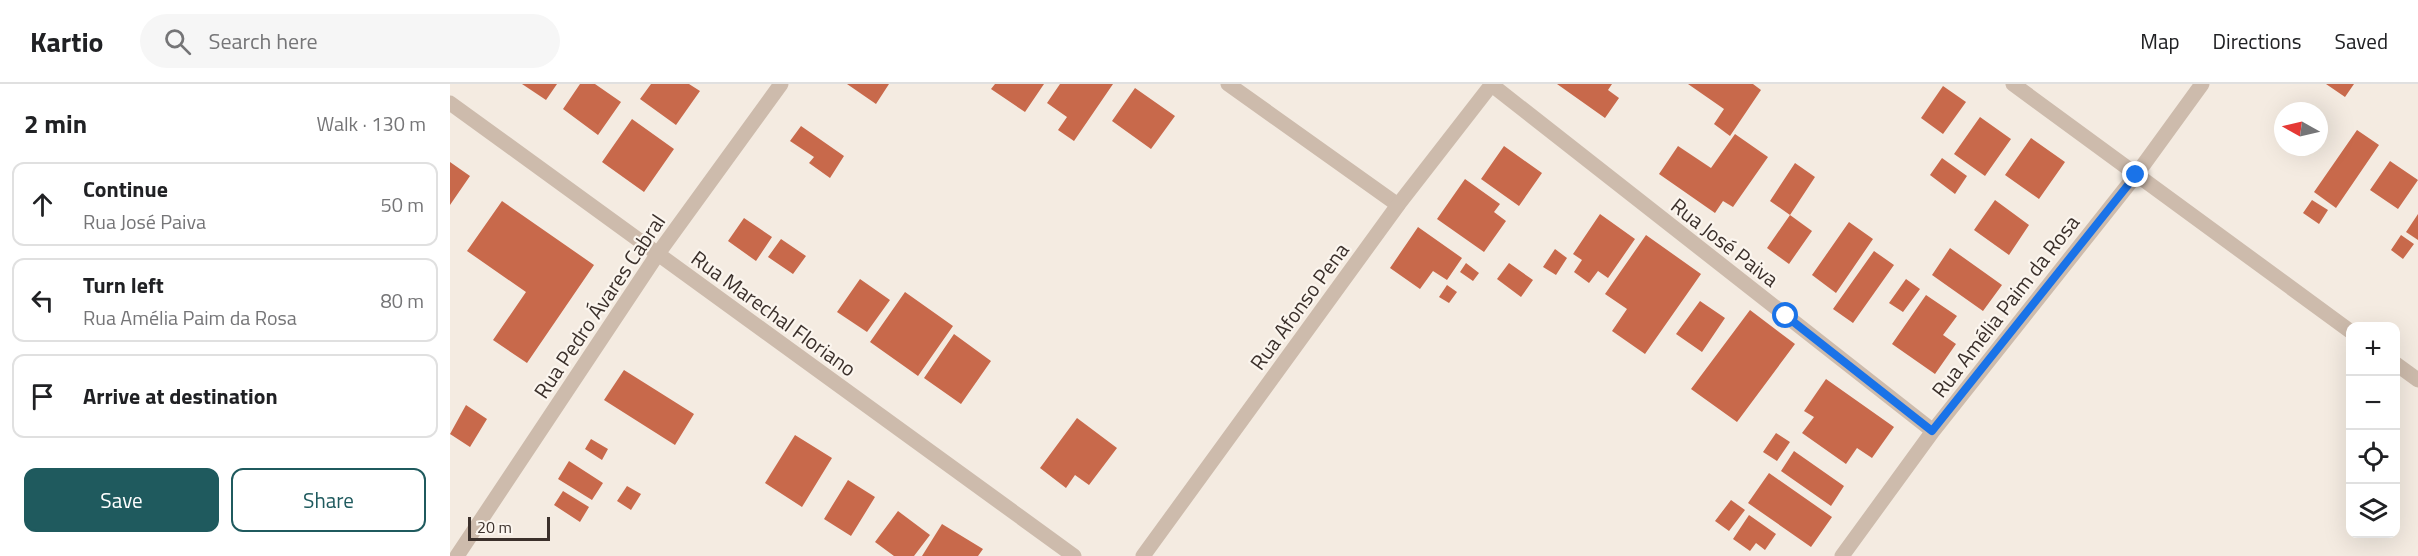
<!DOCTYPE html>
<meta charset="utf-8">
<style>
body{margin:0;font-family:"Titillium Web",sans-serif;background:#f6f6f6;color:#202124}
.controls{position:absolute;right:18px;bottom:18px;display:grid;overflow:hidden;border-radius:12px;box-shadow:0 6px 24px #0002}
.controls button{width:54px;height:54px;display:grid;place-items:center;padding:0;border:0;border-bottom:2px solid #e0e0e0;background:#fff;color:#202124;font:30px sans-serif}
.compass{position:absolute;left:1824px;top:18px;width:54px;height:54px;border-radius:50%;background:#fff;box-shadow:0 6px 24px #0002;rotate:278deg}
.scale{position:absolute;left:18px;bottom:15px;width:82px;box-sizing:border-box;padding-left:6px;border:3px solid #3b302b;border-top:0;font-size:16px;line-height:21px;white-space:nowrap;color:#3b302b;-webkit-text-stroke:4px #fbf5ee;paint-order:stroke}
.stop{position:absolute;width:18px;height:18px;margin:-14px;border:4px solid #1a73e8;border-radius:50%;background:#fff}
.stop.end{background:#1a73e8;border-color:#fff;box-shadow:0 2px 6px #0008}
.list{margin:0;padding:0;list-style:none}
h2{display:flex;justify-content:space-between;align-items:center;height:78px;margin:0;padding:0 24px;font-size:26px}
h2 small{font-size:20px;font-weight:400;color:#757577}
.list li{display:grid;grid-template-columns:39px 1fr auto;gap:18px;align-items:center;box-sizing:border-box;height:84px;margin:0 12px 12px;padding:0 12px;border:2px solid #e0e0e0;border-radius:12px}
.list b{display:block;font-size:22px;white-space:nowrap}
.list p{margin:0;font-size:20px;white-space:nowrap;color:#757577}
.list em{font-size:20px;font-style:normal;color:#757577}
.actions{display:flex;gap:12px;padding:18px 24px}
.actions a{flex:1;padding:14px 0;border:2px solid #1f5a5e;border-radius:12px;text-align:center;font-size:21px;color:#1f5a5e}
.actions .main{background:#1f5a5e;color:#fff}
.icon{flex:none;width:33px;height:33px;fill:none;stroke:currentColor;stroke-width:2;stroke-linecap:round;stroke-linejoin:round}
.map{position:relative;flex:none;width:1968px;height:472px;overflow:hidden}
header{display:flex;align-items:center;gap:36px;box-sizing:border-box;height:84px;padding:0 30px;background:#fff;border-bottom:2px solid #e0e0e0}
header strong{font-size:28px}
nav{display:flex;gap:33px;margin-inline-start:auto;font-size:21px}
.search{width:420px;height:54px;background:#f6f6f6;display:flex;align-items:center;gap:15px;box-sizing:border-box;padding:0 21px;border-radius:33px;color:#757577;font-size:22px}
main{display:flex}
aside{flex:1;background:#fff}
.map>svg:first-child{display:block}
</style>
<header>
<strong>Kartio</strong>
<div class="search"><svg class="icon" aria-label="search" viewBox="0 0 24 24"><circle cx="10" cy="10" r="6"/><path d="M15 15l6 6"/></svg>Search here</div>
<nav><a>Map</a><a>Directions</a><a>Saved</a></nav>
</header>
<main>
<aside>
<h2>2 min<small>Walk · 130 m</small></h2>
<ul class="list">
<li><svg class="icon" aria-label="ahead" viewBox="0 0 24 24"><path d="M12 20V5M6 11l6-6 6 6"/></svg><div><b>Continue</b><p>Rua José Paiva</p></div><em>50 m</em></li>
<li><svg class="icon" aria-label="left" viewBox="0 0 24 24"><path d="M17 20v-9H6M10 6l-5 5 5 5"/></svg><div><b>Turn left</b><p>Rua Amélia Paim da Rosa</p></div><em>80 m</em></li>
<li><svg class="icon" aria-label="arrive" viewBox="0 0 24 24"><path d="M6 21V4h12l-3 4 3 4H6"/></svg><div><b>Arrive at destination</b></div></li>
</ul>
<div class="actions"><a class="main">Save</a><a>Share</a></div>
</aside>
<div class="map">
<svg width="1968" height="472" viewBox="0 0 1968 472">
<rect width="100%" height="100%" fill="#f4ebe1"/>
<path fill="#c8694b" d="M72,0H107L96,16Z
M130,0H145L171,18L148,51L113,25Z
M201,0H239L250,7L226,41L190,15Z
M397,0H439L426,20Z
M545,0H594L575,28L541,5Z
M610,0H663L624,57L608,46L617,33L597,19Z
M1107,0H1162L1158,6L1169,14L1155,34Z
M1238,0H1303L1311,6L1280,52L1264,40L1274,25Z
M1876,0H1904L1895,13Z
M1493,2L1516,18L1493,50L1471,34Z
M685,4L725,32L701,65L662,37Z
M1530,33L1561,55L1535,92L1504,70Z
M182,35L224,65L194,108L152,78Z
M351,42L394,72L380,94L359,79L364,73L340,57Z
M1907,46L1929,61L1886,124L1864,108Z
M1285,50L1318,73L1283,123L1273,117L1265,129L1209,90L1228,62L1261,84Z
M1581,54L1615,78L1589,115L1555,91Z
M1054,62L1092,89L1069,122L1031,95Z
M1492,74L1517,92L1505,110L1480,91Z
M1940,77L1968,96L1948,125L1920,106Z
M0,78L20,92L0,121Z
M1345,79L1365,93L1340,131L1320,117Z
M1015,95L1050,120L1044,128L1056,137L1034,168L987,135Z
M1545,116L1579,141L1559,171L1524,146Z
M1862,116L1878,126L1869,140L1853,129Z
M52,117L144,181L77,279L43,256L76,208L17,167Z
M1150,130L1185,155L1158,194L1148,187L1139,199L1124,188L1132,176L1123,170Z
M1968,130V156L1956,148Z
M1340,131L1362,147L1339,180L1317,164Z
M294,134L322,153L306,177L278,157Z
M1399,138L1423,155L1386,209L1362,191Z
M968,143L1012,174L997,196L983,187L970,205L940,184Z
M1196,151L1251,190L1195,270L1162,247L1177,225L1155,210Z
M1951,151L1964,160L1953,175L1941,166Z
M331,155L356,172L343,190L318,173Z
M1500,164L1552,201L1533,227L1482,191Z
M1105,165L1117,174L1106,191L1093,183Z
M1424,167L1444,181L1403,239L1383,225Z
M1016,179L1029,189L1023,197L1010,188Z
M1059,179L1083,196L1071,213L1047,195Z
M410,195L440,216L417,248L387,228Z
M1456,195L1470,205L1453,228L1439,219Z
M997,201L1007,208L999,219L989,213Z
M455,208L503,242L468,292L420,258Z
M1476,211L1507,232L1493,251L1506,260L1485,290L1442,260Z
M1250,217L1275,234L1252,268L1226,250Z
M1300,226L1345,260L1287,338L1241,305Z
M504,250L541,277L511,320L474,294Z
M174,286L244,330L225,361L154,316Z
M1376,295L1444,343L1422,374L1407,364L1396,380L1352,349L1364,333L1354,327Z
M16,321L37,335L20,363L0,350Z
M627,334L667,364L639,401L625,391L616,404L590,384Z
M1326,349L1340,358L1327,377L1313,368Z
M345,351L382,374L352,423L315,399Z
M141,355L158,365L152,376L135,365Z
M1344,367L1394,402L1381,422L1331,387Z
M119,377L153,399L142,416L108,395Z
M1319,389L1382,433L1361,463L1298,419Z
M398,396L425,413L401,452L374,435Z
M177,402L191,410L181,426L167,417Z
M113,407L139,423L130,438L104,421Z
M1281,416L1295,426L1279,447L1265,437Z
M448,427L480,451L464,472H444L425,458Z
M1299,431L1326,450L1315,466L1306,459L1300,467L1283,455Z
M492,440L533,465L528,472H472Z"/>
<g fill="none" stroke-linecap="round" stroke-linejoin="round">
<path stroke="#cdbbac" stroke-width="15" d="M778,0L948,121
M1042,1L1483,347
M0,19L624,472
M7,472L207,171L331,0
M1392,472L1483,347L1686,91L1752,0"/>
<path stroke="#cdbbac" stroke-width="15" d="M1563,0L1900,247
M1946,280L1968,296
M693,472L948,121L1042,0"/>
</g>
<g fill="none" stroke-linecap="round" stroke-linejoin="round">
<path stroke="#1a73e8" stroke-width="8" d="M1336,232L1482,347L1686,91"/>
</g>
<g text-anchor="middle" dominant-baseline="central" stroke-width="4.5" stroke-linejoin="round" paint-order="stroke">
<g font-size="21" fill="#3b302b" stroke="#fbf5ee">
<text transform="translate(1275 158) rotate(38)">Rua José Paiva</text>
<text transform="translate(149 222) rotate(-56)">Rua Pedro Ávares Cabral</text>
<text transform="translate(849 222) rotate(-54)">Rua Afonso Pena</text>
<text transform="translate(1555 222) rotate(-52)">Rua Amélia Paim da Rosa</text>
<text transform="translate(324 229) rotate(36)">Rua Marechal Floriano</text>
</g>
</g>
</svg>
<div class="controls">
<button>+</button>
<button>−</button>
<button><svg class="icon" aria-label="locate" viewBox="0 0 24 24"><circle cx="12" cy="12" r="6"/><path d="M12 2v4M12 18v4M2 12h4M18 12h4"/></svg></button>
<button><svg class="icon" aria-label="layers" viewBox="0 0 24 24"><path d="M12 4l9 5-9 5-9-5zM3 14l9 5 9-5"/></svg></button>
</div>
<svg class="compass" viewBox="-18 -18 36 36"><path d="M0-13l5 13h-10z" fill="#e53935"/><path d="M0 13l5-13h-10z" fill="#757577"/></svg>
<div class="scale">20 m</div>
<div class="stop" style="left:1336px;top:232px"></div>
<div class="stop end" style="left:1686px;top:91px"></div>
</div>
</main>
